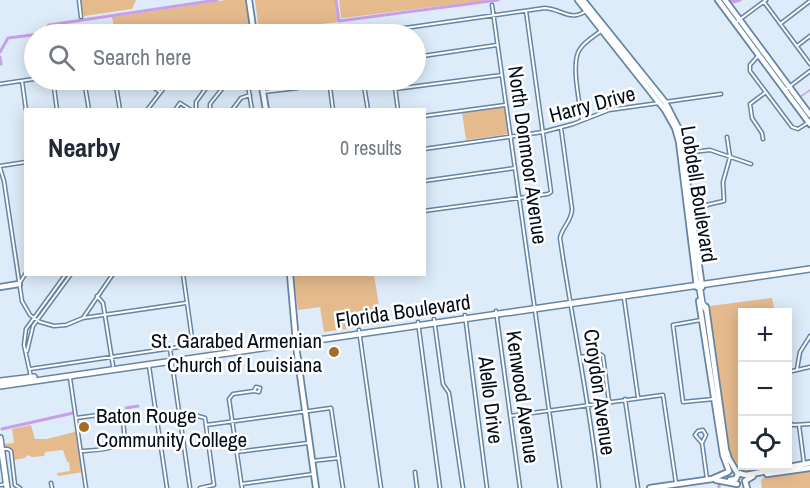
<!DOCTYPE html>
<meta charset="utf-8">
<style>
body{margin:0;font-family:"Archivo Narrow",sans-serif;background:#f6f6f7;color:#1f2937}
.controls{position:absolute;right:18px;bottom:18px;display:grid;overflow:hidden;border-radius:0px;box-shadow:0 3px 15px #0003}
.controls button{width:54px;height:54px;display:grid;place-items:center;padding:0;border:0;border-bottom:2px solid #e0e1e3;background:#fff;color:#1f2937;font:30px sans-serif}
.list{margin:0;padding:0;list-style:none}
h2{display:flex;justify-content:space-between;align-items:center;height:78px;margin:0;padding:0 24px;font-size:26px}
h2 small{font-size:20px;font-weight:400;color:#747a83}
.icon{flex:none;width:33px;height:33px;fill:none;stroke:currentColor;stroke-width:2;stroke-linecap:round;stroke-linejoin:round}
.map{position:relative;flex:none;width:810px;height:488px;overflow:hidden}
.search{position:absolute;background:#fff;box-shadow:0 3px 15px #0003;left:24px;top:24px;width:402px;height:66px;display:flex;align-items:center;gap:15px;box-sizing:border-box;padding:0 21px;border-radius:33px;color:#747a83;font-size:22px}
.panel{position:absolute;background:#fff;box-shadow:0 3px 15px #0003;left:24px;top:108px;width:402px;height:168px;border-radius:0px}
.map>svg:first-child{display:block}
</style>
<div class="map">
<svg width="810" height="488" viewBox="0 0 810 488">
<rect width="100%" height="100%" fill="#deecf9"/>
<path fill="#e5bb8e" d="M80,0H136L132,9L84,16Z
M226,0H246L251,30L227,34H115L112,17Z
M255,0H335L338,22L259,31Z
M339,0H489L343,18H341Z
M504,106L508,134L466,140L462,112Z
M293,275H374L382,324L324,332L320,307L298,310Z
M772,298L775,312H742V466H788V454L789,466C762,471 747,482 728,456L708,307L710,306Z
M31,425L35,439H47L78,431L84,472L58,476L57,473L70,471L69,462H67L63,450L45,452L44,456L32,457L28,455L25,458L13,460L12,449L4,447V444L14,443L12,429Z
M810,469V488H762L761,481L765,475Z"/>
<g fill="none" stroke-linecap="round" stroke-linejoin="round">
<path stroke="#c8a0ea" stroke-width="1.5" d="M800,97L810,90"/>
<path stroke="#c8a0ea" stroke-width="3" d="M336,0L339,21L498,0
M731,0L733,2L740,0
M0,52L8,38L40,34L49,25L217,0
M0,57L1,64
M126,408L138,406
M2,429L73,413
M719,485V488"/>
<g stroke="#6685a4" stroke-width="5">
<path id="street" d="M79,0L81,17
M764,2L810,64
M492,5L560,488
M735,23L766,0
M780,24L810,1
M363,34L545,8C562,9 570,22 586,11
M797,46L810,36
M758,56L750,65V71L792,127L798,129L809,122
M416,57L497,45
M53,80L57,110
M84,80L89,110
M115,80L120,110
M148,80L153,87L160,92
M242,80L248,86L252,110
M329,80L333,110
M363,80L368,110
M394,80L398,110
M22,81L26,110
M0,84L34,79
M395,89L502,75
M785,90L810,71
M263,92L298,88V80
M665,102L721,94
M147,110L170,80
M175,110L180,103L191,110
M196,110V102L212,80
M210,110V104L229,80
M232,110L241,98L250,95
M424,116L505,105
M582,120C580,104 570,62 580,49C585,41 595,36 602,30
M561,128L572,209C572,221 562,227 560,238C572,321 590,404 599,488
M763,139L762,133L752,118L750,104L766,92
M424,149L543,132L573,124L609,110L659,103
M684,153L710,150L751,164
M0,166L26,162
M0,168L4,181L22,301L30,315L40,322L54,326L66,325L83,318L113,274
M424,181L515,168
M693,208L724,201L723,182L730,157L727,137
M424,211L548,194L551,192L526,11
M691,212L708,205
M19,284L26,273
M97,296L103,303L113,366
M624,298L638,397
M496,311L520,488
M465,315L487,488
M83,318L186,303
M434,319L443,384L449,393L463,488
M701,320L673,325L683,402L714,399
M418,322L440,488
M359,330L381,488
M170,349L190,488
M27,351L33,326L71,274
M580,357L600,354L603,356L609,402
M149,366L167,488
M30,369L193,345L183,274
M797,369L800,352L810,336
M788,372L810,367
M31,377L24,345L26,329L66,274
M70,378L86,488
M625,399L638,488
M510,416L663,395L676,483
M76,418L121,412C122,419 125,429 124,436C120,451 93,450 81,451
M180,418L198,416L205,418L214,485L200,488
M788,422L793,425L810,424
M206,425L331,408L343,488
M799,425L804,463
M702,443L706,435L703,430L698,431L695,435L702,443L707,479
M2,449H8L11,451L15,485L20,488
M237,452L308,443
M312,461L339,458
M415,472L417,488
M51,483L52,488
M241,484L313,474
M0,485L7,484
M242,488L229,399L233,394L254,391L256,387L260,388L259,392L254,391"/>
</g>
<g stroke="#6685a4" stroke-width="8">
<path id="secondary" d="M249,0L254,34
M578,0L665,110L675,128L679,142L697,287
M583,0L665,102L680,131L702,287
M718,0L810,124
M725,0L810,115
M261,80L266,110
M290,274L297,353L316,488
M0,287L19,284
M699,301L723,455L729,471
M706,307L726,450L729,459L738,474L736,479L730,480
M738,473L746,475L810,463
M767,474L810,468
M716,480L737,484
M650,488L712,479L728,472
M747,488L745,481L753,476"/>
</g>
<g stroke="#6685a4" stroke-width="8">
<path id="primary" d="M699,283L702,303L706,309
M0,381L34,377
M0,386L810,269
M0,438L7,488"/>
</g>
<use href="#street" stroke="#fff" stroke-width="2"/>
<use href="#secondary" stroke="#fff" stroke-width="4.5"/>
<use href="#primary" stroke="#fff" stroke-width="5"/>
</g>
<g fill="#a36c27" stroke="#fff" stroke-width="2">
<circle cx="334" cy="352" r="6"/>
<circle cx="84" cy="427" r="6"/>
</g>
<g text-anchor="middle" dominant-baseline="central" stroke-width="5" stroke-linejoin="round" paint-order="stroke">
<g font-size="21" fill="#030d18" stroke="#fff">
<text transform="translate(592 104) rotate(-15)">Harry Drive</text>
<text transform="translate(528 155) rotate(82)">North Donmoor Avenue</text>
<text transform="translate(699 194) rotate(81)">Lobdell Boulevard</text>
<text transform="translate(403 311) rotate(-8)">Florida Boulevard</text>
<text transform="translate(600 392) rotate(82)">Croydon Avenue</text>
<text transform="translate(523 397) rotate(82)">Kenwood Avenue</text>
<text transform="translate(491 400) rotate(83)">Alello Drive</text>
</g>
<g font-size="21" fill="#030d18" stroke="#fff" text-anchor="end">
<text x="322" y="340">St. Garabed Armenian<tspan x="322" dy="24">Church of Louisiana</tspan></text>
<text x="96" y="415" text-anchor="start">Baton Rouge<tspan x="96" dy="24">Community College</tspan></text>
</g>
</g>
</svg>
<div class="controls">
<button>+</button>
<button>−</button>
<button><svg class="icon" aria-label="locate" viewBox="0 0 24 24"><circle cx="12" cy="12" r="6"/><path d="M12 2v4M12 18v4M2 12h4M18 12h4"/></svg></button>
</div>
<div class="search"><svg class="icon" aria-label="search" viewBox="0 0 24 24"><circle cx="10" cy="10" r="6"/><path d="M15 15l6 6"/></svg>Search here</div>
<section class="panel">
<h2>Nearby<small>0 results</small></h2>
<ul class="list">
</ul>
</section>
</div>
